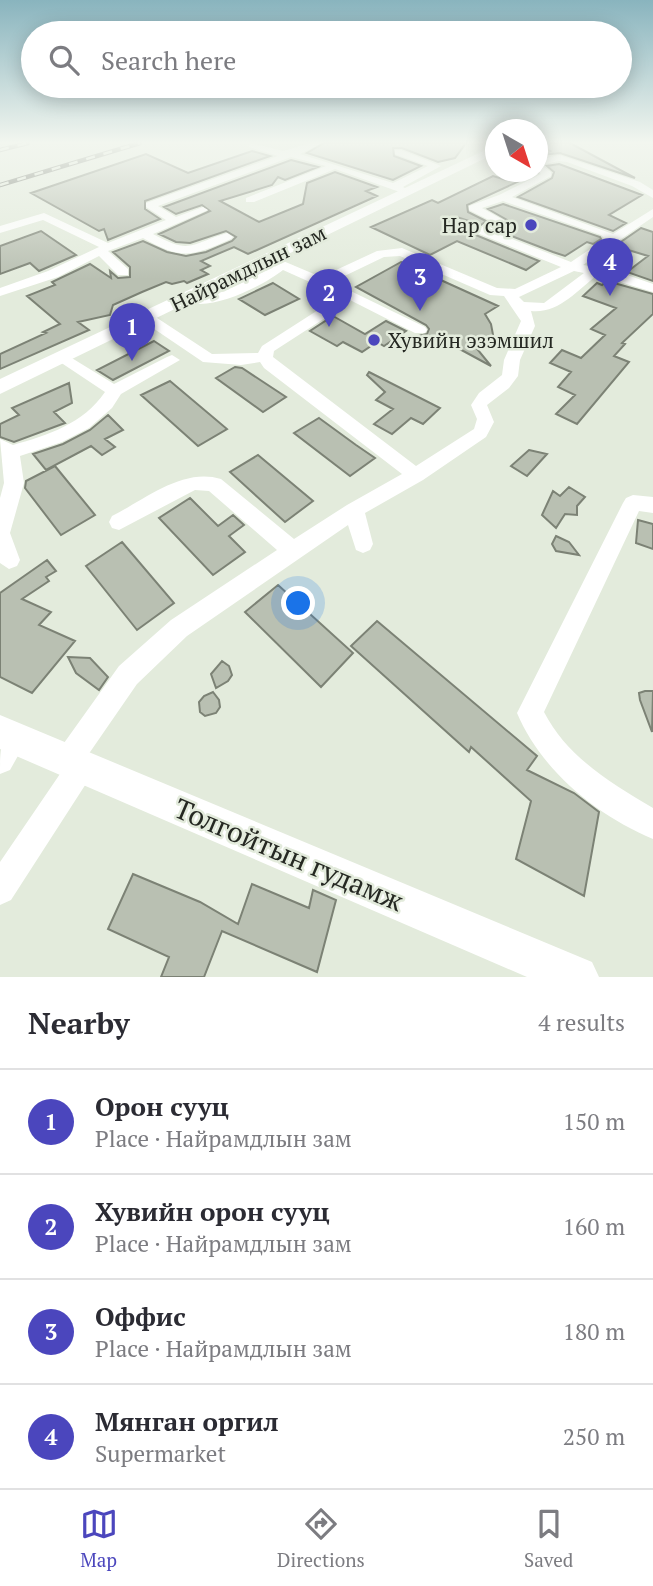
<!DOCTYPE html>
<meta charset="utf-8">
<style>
body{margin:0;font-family:"PT Serif",serif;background:#f7f7f7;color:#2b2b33}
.compass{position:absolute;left:485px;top:119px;width:63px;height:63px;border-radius:50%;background:#fff;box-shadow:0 4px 18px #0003;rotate:141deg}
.you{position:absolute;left:299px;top:604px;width:24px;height:24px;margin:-18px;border:5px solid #fff;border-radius:50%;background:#1a73e8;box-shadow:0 0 0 10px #1a73e833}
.badge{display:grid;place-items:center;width:46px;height:46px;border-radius:50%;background:#4b46bd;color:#fff;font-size:23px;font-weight:700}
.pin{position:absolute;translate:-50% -58px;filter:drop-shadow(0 2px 4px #0008)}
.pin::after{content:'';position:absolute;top:37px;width:24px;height:21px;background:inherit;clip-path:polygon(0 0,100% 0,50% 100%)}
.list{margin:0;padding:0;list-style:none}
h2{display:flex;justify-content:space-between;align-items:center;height:91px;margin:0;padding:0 28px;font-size:30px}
h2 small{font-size:23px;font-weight:400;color:#7c7c81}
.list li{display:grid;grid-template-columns:46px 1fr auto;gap:21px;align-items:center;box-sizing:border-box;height:105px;padding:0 28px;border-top:2px solid #e1e1e2}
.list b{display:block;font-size:26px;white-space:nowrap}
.list p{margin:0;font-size:23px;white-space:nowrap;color:#7c7c81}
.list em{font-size:23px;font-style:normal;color:#7c7c81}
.icon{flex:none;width:38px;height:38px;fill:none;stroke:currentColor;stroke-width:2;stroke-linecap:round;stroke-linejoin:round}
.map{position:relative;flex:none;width:653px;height:977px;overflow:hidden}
.search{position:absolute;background:#fff;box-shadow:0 4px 18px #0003;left:21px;right:21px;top:21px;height:77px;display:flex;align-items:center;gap:18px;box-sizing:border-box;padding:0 24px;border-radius:38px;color:#7c7c81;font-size:26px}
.sheet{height:511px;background:#fff}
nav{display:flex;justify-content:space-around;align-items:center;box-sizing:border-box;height:98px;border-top:2px solid #e1e1e2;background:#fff;font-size:19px;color:#7c7c81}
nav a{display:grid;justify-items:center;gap:4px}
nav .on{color:#4b46bd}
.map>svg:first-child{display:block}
</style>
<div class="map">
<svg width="653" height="977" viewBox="0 0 653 977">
<rect width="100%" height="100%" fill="#e3ebdc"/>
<path fill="#b9c0b2" stroke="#7c8275" stroke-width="2" d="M324,143H466L455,158L438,162L402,148H393L394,156L421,166L393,180L307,153Z
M537,143H570L635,178L560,153L540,155L550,151L537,147Z
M252,151L270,156L145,201V209L160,219L108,240L104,229L99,231L31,193L146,154L188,173Z
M291,160L318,167L285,180L278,177L272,185L220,201L259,222L303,204L307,183L335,172L377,187L366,191L377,196L248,254L234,247L201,261L210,266L201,270L208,274L187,283L184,281L172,284L166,282L142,292L113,305L110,315L78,322L89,330L0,369V354L46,333L43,332L60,324L27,296L55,285L52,282L90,264L111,278L110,271L118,278L130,277V267L113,252L143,241L167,252L186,256L206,252L232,241L236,237L226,231L190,243L176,242L159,234L210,211L202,205L176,214L164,207Z
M559,164L642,195L609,215L626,223L613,231L518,197L552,178L554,172L547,166Z
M524,172L537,173L467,205L468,212L486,221L481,225L457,217L448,221L449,224L539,261L526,270L457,241L430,255L371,227L432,200L438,203L493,176L506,180Z
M503,204L600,237L601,239L593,244L587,242L565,256L553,252L496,230L507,220L488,209Z
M641,228L653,232V281L627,272L648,256L615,246Z
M41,231L76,255L39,271L30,263L0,274V246Z
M401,262L498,306L485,314L491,324L494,340L473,344L491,366L443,340L435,344L418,336L427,334L429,329L426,325L356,287Z
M607,281L653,294V314L622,343L625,344L614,356L629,362L577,424L556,414L575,395L558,387L571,372L550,363L562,350L581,358L605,335L591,329L616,308L583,296L597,283L602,285Z
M273,283L299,299L265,315L239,299Z
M333,316L365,334L386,321L406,331L384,346L377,342L362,352L343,342L337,346L310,331Z
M154,341L169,351L113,380L97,370Z
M235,367L242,368L286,397L263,412L216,378Z
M369,372L440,408L423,424L411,418L392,434L374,424L393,409L376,400L385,392L367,375Z
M170,381L227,429L198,446L141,395Z
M69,383L72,403L54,412L65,423L14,442L0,437V424L19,415L12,408Z
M108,415L123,430L105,439L115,447L102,455L91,446L46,470L33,454L63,444L90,430Z
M319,418L356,445L375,458L350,476L294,433Z
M529,450L547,454L527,476L511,466Z
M258,455L313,501L285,522L230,472Z
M55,466L95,515L61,535L25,488L26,481Z
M569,487L585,497L577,506V515L565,514L556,528L542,515L553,491L560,496Z
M190,498L218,526L233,515L244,525L229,536L245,552L213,575L159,518Z
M638,520L653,524V549L636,543Z
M556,536L569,542L579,555L556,551L552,544Z
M122,542L174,603L137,630L86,566Z
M47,560L56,571L46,577L49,581L22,599L51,612L39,625L75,641L32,693L0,677V593Z
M278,585L353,653L321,687L245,612Z
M377,621L537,756L527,770L574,793L599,812L584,896L516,859L531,801L471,747L469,752L351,646Z
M68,657L90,658L108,677L99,690L76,673Z
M222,661L229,666L232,675L228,681L216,688L211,674Z
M645,691H653L652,732L640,700L639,693Z
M213,692L219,700L220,707L216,713L205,716L200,712L199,702L204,696Z
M133,874L200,902L238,924L252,884L309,908L313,890L336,900L317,972L222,931L204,977H161L169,957L108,929Z"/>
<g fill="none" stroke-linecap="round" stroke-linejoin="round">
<path fill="#fff" fill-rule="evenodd" d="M251,143L283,151L311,143H322L300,154L393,183L428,166L395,154V150H401L441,166L403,187L413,192L408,195L335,169L254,202H246V198L326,166L291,157L158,206L176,217L203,207L208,210L153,234C191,255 190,244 227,233L233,237L231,239C190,257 182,260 143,238L108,251L128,269V275H118L99,256L58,277L0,296V288L48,271L99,247L43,220L0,233V226L44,213L108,243L166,220L146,207V203L278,156L249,147Z
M559,155L640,182L653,190V198L632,186L567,162L559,161L541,165L551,172V176L512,197L613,234L653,209V217L583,265L610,269L653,284V292L597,275C577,291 558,314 531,311L535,326L520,360L518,376L509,388L487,405L494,422L486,437L423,480L365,513L373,544L370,550L363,553L356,550L348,525L187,636L137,684L88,755L95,766L91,776L11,900L0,905V862L62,771L55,760L59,750L119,666L171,620L277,550L209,491L195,490L119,530L112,528L109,522L112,516C144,500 183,467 221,479L294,539L347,505L402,474L264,368L260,362L241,365L203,362L141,320V314H151L212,354L258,353L262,346L329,303L332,292L283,270C263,286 203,317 180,298C189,291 196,298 207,297C219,295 263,274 273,265L263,259L269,255L321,277L377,251L402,248L497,288L515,289L561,267L450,222L456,219L481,228L491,221L469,210V206L499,195L541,174L538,171V160ZM503,201L601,235L605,239L571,262L491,231L505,221L482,208ZM400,256L490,295L504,296L521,321L504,360L502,375L479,393L471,405L477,419L474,429L416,466L273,357L274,351L339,309L346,298L415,333H425L427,330L425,327L332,282L384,257ZM574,271L584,273L544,303L524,302L519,297Z
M62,352L114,384L167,357L172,355L180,360L121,394L112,408L89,428L62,442L20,456L24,483L10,533L20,560L17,566L9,569L0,563V498L4,483L0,439L13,445C48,435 83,424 105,392L57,360L54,357Z
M633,495L653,497V513L639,511L544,712C567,757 611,783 653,808V839C596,815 541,770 517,713L623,503L626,498Z
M15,725L24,729L28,738L10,770L0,774C0,754 0,733 15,725Z"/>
<path fill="#fff" fill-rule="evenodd" d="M496,145V153L0,394V379Z
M0,715L592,962L599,977H527L0,749Z"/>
<g stroke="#6c7067" stroke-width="4.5">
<path id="rail" d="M0,150L28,143
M0,185L140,143"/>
</g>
<use href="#rail" stroke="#e3ebdc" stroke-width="2.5" stroke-dasharray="9" stroke-linecap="butt"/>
</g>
<linearGradient id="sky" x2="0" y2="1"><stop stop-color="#89b4be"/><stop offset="0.51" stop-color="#f2f6ef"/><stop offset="1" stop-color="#f2f6ef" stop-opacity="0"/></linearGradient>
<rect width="653" height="279" fill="url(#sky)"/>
<g fill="#4b46bd" stroke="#e3ebdc" stroke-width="2.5">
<circle cx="531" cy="225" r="7"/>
<circle cx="374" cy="340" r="7"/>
</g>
<g text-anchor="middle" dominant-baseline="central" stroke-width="5" stroke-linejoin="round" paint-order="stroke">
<g font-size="21" fill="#252822" stroke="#e3ebdc" text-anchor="end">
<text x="517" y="225">Нар сар</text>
<text x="388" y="340" text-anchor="start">Хувийн эзэмшил</text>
</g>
<g font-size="21" fill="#252822" stroke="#e3ebdc">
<text transform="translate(248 268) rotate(-26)">Найрамдлын зам</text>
</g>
<g font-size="28" fill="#252822" stroke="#e3ebdc">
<text transform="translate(289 854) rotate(23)">Толгойтын гудамж</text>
</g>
</g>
</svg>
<svg class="compass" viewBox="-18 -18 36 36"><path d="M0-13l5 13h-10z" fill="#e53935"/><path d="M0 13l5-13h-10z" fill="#7c7c81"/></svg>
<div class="you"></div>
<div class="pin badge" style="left:132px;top:361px">1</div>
<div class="pin badge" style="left:329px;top:327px">2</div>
<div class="pin badge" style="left:420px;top:311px">3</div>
<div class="pin badge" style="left:610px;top:296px">4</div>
<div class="search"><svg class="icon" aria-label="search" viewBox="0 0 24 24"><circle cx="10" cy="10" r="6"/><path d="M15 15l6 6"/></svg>Search here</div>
</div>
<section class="sheet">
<h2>Nearby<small>4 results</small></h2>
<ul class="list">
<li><span class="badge">1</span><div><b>Орон сууц</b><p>Place · Найрамдлын зам</p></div><em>150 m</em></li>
<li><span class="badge">2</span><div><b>Хувийн орон сууц</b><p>Place · Найрамдлын зам</p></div><em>160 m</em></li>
<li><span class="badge">3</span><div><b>Оффис</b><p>Place · Найрамдлын зам</p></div><em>180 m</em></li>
<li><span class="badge">4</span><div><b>Мянган оргил</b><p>Supermarket</p></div><em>250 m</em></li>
</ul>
</section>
<nav>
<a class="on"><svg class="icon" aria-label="map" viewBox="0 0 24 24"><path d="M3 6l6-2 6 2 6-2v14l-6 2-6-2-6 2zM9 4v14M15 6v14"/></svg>Map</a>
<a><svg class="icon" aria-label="directions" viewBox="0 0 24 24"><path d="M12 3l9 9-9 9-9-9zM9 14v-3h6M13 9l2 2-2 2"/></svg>Directions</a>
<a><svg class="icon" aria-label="saved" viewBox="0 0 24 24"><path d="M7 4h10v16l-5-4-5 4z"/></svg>Saved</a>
</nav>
